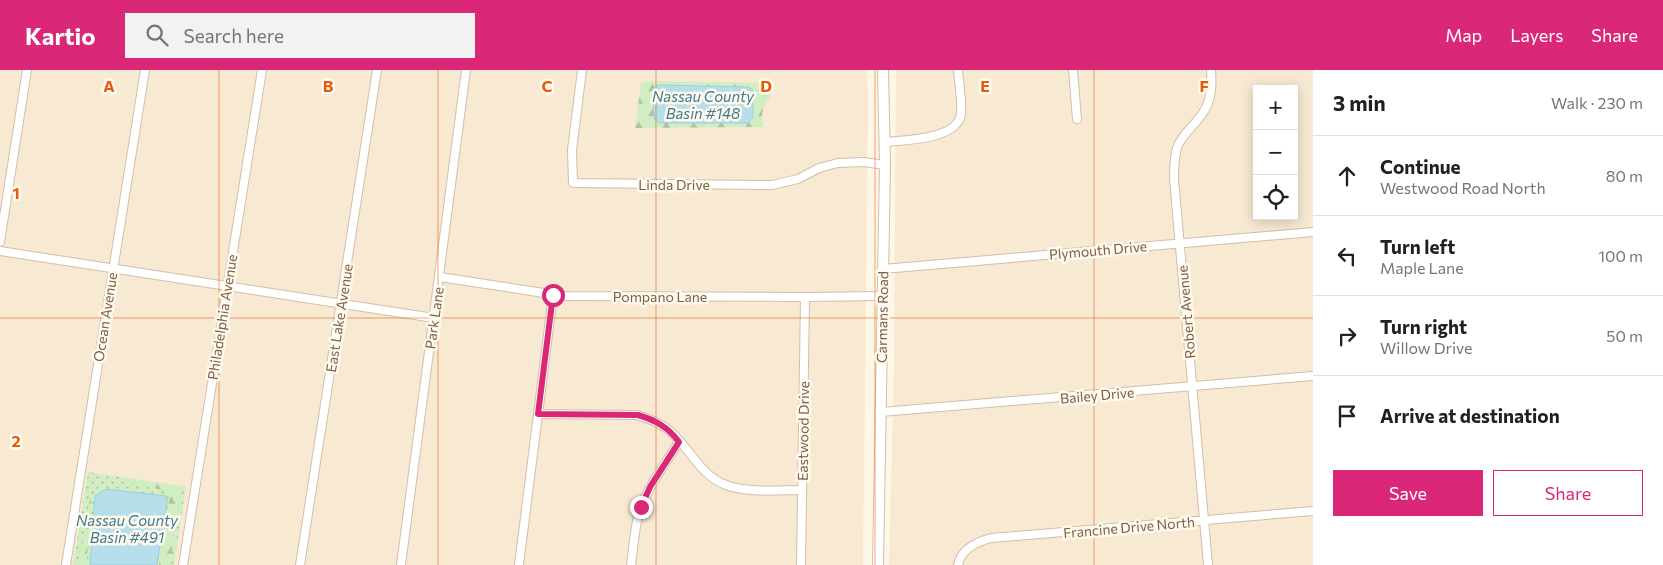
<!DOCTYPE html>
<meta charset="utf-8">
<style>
body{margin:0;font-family:Commissioner,sans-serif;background:#f2f2f2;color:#202124}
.controls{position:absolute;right:15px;top:15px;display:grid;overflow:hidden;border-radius:0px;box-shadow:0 2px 12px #0003}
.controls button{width:45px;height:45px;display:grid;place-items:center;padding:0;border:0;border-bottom:1px solid #e0e0e0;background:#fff;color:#202124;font:25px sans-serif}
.stop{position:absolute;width:15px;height:15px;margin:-11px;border:4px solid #db2777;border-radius:50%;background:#fff}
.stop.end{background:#db2777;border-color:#fff;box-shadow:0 1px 5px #0008}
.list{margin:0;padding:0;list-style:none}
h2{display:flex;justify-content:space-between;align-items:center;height:65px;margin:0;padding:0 20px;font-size:21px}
h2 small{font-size:16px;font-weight:400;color:#757577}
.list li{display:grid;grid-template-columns:32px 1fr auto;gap:15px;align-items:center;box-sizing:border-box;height:80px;padding:0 20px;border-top:1px solid #e0e0e0}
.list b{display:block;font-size:19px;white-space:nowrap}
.list p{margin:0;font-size:16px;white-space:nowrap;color:#757577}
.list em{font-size:16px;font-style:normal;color:#757577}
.actions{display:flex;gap:10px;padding:15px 20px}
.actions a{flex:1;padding:11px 0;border:1px solid #db2777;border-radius:0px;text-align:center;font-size:18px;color:#db2777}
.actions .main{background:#db2777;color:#fff}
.icon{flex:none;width:28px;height:28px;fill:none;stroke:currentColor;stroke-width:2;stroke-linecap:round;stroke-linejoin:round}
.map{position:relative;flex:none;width:1313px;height:495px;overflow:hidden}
header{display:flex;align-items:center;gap:30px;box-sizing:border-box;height:70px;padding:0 25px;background:#db2777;color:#fff}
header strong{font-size:24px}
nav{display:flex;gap:28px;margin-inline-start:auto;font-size:18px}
.search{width:350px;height:45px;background:#f2f2f2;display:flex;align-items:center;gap:12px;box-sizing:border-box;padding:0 18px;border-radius:0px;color:#757577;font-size:19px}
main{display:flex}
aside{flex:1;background:#fff}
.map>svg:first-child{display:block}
</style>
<header>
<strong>Kartio</strong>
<div class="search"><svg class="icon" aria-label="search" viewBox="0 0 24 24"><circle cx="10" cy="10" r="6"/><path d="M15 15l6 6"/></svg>Search here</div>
<nav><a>Map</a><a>Layers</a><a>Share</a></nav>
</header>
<main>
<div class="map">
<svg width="1313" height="495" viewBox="0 0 1313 495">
<defs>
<pattern id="grass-dots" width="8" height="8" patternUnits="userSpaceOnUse" patternTransform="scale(1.25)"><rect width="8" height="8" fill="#d0eec1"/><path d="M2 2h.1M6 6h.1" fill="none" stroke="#aec49f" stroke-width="1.8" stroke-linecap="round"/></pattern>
<pattern id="forest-firs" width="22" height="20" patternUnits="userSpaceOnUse" patternTransform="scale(1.25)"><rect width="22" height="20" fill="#d0eec1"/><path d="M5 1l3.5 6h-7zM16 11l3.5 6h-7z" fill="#aec49f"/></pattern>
</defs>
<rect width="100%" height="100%" fill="#fff7e5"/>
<path fill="#f7e9d2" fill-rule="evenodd" d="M0,0H867L868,28L863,495H0Z
M896,0H1313V495H889L894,298ZM1257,19H1294V146H1257Z"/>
<path fill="url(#grass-dots)" d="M88,402L186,417L174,495H73Z"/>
<path fill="url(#forest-firs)" d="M647,11L770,13L771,27C762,37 760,44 764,57L635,58L641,14Z
M120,407L181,416L170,495H159L170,425L168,421L130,413Z
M91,422L88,478L85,495H79Z"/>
<path fill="#b7dfeb" stroke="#9ccede" d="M658,15L748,17L753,20V47L748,53H659L654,49L653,21Z
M106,419L166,426L167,432L157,495H90L95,426Z"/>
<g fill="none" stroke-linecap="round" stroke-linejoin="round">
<g stroke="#d2bfa9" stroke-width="10">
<path id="minor" d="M582,0L572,80L573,113L772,115L798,109L819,98L838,93L863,92L885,95
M1073,0L1077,49
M885,72C904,70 959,70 961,43C962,29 959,14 958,0
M0,172L27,0
M0,181L434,248
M883,199L1313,162
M440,207L563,226L805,227L882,226
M881,342L1313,306
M538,344L637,345C650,349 661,353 671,362C690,379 701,406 726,415C747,423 779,420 802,420
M66,495L145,0
M183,495L262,0
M300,495L377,0
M401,495L466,0
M519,495L553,225
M631,495C634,476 634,455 641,437C650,413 666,393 679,372
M801,495L805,227
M958,495C961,479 976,472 991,468L1313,441
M1208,495L1174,109C1174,99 1174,88 1177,78C1182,63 1196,55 1204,41C1212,29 1212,14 1211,0"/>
</g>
<g stroke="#d2bfa9" stroke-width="12">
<path id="tertiary" d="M878,495L885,95L883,0"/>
</g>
<use href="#minor" stroke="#fff" stroke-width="8"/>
<use href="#tertiary" stroke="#fff" stroke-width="10"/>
</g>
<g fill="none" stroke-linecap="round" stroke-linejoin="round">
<path stroke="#db2777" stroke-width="6" d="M553,225L538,344L638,345C655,350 668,357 679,372L650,417L641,437"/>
</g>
<path fill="none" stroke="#e8590c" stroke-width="1" stroke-opacity="0.55" d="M219,0V495M438,0V495M656,0V495M875,0V495M1094,0V495M0,248H1313"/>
<g text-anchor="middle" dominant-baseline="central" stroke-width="5" stroke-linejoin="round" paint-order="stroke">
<g font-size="14" fill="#7b5e47" stroke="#fffaed">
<text x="674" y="114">Linda Drive</text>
<text transform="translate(1098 180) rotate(-5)">Plymouth Drive</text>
<text x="660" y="226">Pompano Lane</text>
<text transform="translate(1186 242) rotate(-95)">Robert Avenue</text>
<text transform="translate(105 247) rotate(-81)">Ocean Avenue</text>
<text transform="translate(222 247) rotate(-81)">Philadelphia Avenue</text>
<text transform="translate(882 247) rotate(-89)">Carmans Road</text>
<text transform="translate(339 248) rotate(-81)">East Lake Avenue</text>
<text transform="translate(434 248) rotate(-82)">Park Lane</text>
<text transform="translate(1097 325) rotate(-5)">Bailey Drive</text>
<text transform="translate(803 361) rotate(-89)">Eastwood Drive</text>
<text transform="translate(1129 457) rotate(-5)">Francine Drive North</text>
</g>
<g font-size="15" font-style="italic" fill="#3d7b90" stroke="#fffaed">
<text x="703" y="26">Nassau County<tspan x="703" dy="17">Basin #148</tspan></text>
<text x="127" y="450">Nassau County<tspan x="127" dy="17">Basin #491</tspan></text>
</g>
</g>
<g font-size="16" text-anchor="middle" font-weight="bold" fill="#e8590c" stroke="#fffaed" stroke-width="5" stroke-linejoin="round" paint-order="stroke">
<text x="109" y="22">A</text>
<text x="328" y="22">B</text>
<text x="547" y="22">C</text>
<text x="766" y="22">D</text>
<text x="985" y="22">E</text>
<text x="1204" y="22">F</text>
<text x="16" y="129">1</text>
<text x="16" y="377">2</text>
</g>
</svg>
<div class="controls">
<button>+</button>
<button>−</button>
<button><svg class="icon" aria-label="locate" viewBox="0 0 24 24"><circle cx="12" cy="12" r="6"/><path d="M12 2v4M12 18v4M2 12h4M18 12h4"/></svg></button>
</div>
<div class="stop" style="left:553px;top:225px"></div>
<div class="stop end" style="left:641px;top:437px"></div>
</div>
<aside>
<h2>3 min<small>Walk · 230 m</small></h2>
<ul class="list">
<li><svg class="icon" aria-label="ahead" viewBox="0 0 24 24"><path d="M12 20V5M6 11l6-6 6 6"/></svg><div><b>Continue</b><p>Westwood Road North</p></div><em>80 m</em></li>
<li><svg class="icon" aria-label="left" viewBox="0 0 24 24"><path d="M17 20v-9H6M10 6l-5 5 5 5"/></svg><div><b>Turn left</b><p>Maple Lane</p></div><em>100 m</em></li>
<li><svg class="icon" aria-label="right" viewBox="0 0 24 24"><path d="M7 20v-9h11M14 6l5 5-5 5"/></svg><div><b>Turn right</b><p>Willow Drive</p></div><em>50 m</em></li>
<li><svg class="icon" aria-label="arrive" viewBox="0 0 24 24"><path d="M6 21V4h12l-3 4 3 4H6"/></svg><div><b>Arrive at destination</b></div></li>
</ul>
<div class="actions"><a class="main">Save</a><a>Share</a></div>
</aside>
</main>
